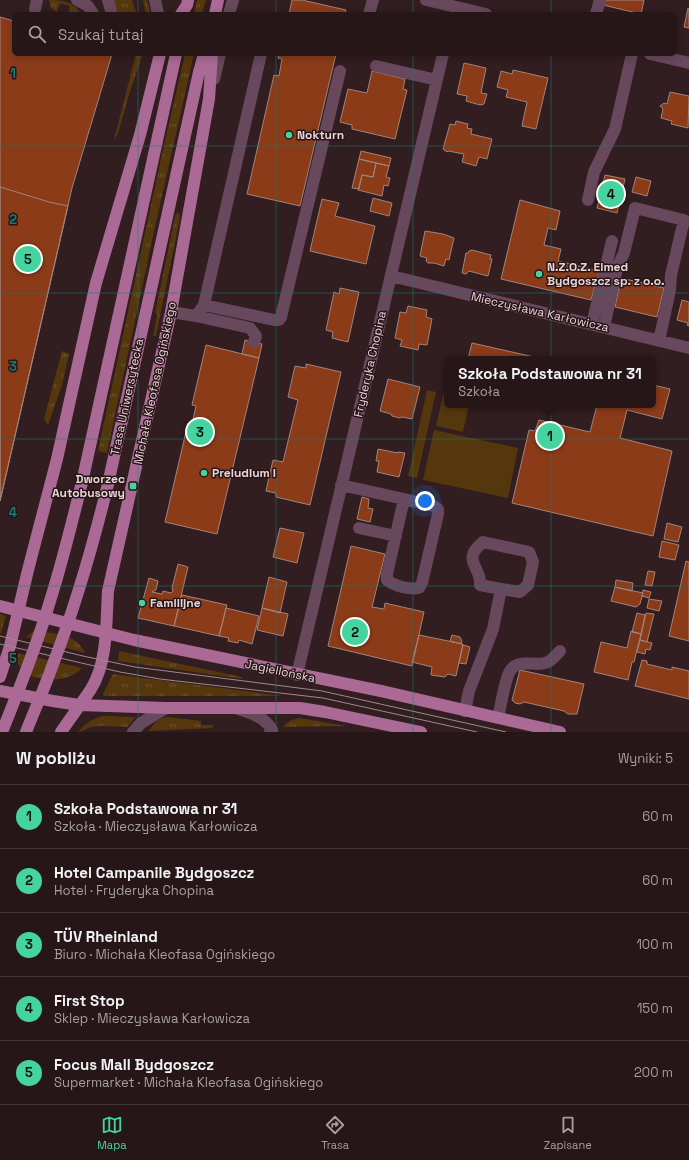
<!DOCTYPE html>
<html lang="pl">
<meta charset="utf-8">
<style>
body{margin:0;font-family:"Space Grotesk",sans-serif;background:#2e1f21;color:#f1f3f6}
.you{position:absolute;left:425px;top:501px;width:14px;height:14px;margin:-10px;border:3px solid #fff;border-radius:50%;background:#1a73e8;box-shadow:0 0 0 6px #1a73e833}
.badge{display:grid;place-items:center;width:26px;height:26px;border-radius:50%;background:#45d49f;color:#111;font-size:13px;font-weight:700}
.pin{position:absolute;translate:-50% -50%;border:2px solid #fff;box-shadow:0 1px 4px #0006}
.popup{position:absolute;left:444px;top:356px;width:212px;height:52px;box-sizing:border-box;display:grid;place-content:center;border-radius:6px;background:#261618;filter:drop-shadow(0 1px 3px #0005);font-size:13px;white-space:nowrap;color:#a49fa2}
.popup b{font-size:15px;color:#f1f3f6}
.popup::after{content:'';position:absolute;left:50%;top:100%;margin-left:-8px;border:8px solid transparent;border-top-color:#261618}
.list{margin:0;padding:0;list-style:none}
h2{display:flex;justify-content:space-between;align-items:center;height:52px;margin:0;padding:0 16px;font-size:17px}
h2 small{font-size:13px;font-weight:400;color:#a49fa2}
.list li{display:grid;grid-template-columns:26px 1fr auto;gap:12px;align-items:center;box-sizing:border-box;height:64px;padding:0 16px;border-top:1px solid #423537}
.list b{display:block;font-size:15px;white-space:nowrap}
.list p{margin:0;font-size:13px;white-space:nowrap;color:#a49fa2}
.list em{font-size:13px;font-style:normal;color:#a49fa2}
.icon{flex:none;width:22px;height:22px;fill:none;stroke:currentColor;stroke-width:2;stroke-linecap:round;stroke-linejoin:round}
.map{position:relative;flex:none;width:689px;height:732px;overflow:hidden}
.search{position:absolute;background:#261618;box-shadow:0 2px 10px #0003;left:12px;right:12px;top:12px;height:44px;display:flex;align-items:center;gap:10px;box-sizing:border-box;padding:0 14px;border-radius:6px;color:#a49fa2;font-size:15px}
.sheet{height:372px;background:#261618}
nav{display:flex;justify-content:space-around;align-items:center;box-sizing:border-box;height:56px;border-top:1px solid #423537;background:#261618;font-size:11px;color:#a49fa2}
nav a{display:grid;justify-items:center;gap:2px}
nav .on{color:#45d49f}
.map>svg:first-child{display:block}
</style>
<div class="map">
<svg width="689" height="732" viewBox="0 0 689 732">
<defs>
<pattern id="grass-tufts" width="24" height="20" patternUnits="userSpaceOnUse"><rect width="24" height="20" fill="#54370d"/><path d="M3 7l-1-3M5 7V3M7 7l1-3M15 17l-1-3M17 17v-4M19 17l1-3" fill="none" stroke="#6c5330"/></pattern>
</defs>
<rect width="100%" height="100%" fill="#321d20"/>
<path fill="url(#grass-tufts)" d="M49,0C62,0 74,2 81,14H68L70,6L60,3L57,12L51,8Z
M113,0H132L137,14H119Z
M143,0H147L151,14H146Z
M197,0H206L202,14H194Z
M136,54H143L130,91L119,130L114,140Z
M185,54H194L154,231L107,453L98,451L162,154Z
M177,213L180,214L179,223L156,336H153L157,315L155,313L175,216Z
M62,351L69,354L62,385L48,425L44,419Z
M0,614L6,616L1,633H0Z
M34,631C52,633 78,634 85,653L26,637Z
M119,651L242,677V679L118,661Z
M18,653L82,668C71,679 60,680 45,679C40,678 33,678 29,675C25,673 21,668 18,664Z
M113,674L282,696H104L103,694Z
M102,716L136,717L127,727C116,727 103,725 92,727C86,728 83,732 78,732C85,724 91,719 102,716Z
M168,717L201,721V725H213V728L149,731C154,723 159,718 168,717Z
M300,718L346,726L283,727C288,721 293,719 300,718Z"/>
<path fill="#54370d" d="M427,390L436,392L417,478L408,476Z
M443,395L447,396V405H469L463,432L436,426Z
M434,430L518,448L508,498L423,480Z"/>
<path fill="#8c3b19" stroke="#9f857c" d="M292,0H302L346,10L345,14H289Z
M605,0H644L641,14L603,5Z
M688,8L689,9V28L684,27Z
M0,17L14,21V54H112L72,188L0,501Z
M279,54H336L300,206L247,194L274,75L279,76L282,59L278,58Z
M464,63L486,68L481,93L487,94L484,104L480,105L466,101L467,96L457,94Z
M513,70L548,78L536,129L522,126L527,102L506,97L508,90L497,87L501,71L512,74Z
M372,71L405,79L403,89L407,90L395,139L352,129V125L340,122L348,89L367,93Z
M670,92L689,96L688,128L671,124L672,121L661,118L663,109L660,106L664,103L667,104Z
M456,121L468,124L467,128L472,129L471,134L492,139L487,159L479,157L476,166L462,162L464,154L448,151L447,152L443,149L450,124L455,125Z
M361,151L391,158L389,166L359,159Z
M359,159L376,163L373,177L362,175L359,189L352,188Z
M376,163L389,166L386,177L390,178L388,186L384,185L382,196L358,190L362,175L373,177Z
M605,175L625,179L617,213L597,208Z
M636,177L651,181L647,196L632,192Z
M0,187L49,202L68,206L0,501Z
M373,198L392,203L389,216L370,211Z
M322,199L339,203L335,216L375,226L366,264L310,251Z
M520,200L560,211L556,230L548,228L544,245L561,249L558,261L599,271L591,300L501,279Z
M425,231L443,234L454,238L449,260L446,259L444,266L434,263H428L426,261L427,258L420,256Z
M472,250L491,255L490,259H492L488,276L469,271L466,274L462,273L466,253H468L469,251Z
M621,278L664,288L657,317L615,307Z
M340,288L359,292L348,342L332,338L333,332L326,330L334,292L339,294Z
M682,300L689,302V326L687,325L688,323L677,320Z
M408,306L427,310L426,317L432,319L427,345L419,344L418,350L400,346L402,340L395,338L400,312L406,313Z
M245,340L262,344L259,358L242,354Z
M472,343L543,359H468Z
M206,345L259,358L217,534L165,522L188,423L192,424L196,406L192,405Z
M306,364L341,372L310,505L276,497V493L266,491L273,460L283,462L298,400L288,397L295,366L306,368Z
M388,379L420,387L412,419L402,417L400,418L392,416L391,414L380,411Z
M653,385L670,389L662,419L627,410L620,438L672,451L653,536L512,503L529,430L535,431L539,420L590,432L597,405H653Z
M378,449L398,453V452L405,453L399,477L377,472L379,461H376Z
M362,497L369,499L368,508L373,509L370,522L357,519Z
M667,523L682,527L678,542L664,539Z
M280,528L304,533L297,563L273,557Z
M662,541L679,545L675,560L659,557Z
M351,546L385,554L372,607L384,609L385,603L424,612L412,666L328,646Z
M686,561L689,562V641L669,636Z
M178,564L188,567L174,626L138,618L149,578L158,581L156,590L152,592L162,594L163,591L171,593L173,591L172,588Z
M648,571L655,572L652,586L645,585Z
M269,577L287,582L280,613L262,608Z
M616,580L633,583L632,591L615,587Z
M615,587L643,593L640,604L636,607L611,601Z
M643,590L651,592L649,598L642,596Z
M182,595L227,605L219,636L174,626Z
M649,599L662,601L659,611L647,608Z
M226,608L259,616L252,644L239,640L238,643L228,641L229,638L219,636Z
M262,608L288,614L283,636L257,630Z
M637,613L645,615L641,634L632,632Z
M646,613L654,614L647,642L640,640Z
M631,631L641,634L634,662H632L628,680L594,672L601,642L627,648Z
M419,635L463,644L456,676L448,674L445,677L431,675L432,667L412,662Z
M452,635L460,637L462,641L461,644L450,641Z
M640,640L652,643L650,650L646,649L645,654L637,652Z
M463,645L470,647L466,664L459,663Z
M642,660L647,661V664L672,670V667L689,671V699L635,686Z
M520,670L584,684L577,714H568L564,711L524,702L520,704L515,703L512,700Z"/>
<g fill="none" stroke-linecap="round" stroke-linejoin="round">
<path stroke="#68485d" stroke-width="12" d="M77,0L88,6L93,14
M108,0L112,14
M155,0L158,14
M426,0L486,14
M35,9L37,0
M229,14L233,0
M369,14L373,0
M596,14L600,0
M650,54L689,63
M376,66L437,80
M214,79L220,54
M588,200L594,172L615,129L632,54
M391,276L689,348
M204,305L274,320H279L281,317L340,71
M171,312L196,316L250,328L256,336L254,342
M196,316L204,305L261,54
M592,324L612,241
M604,327L617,268L624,253L635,208L684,220L671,275L670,290L659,341
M341,485L404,499L387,574V580C394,586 410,590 419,588L422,583L438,514V509L434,506L404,499
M359,528L396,536
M297,675L443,54
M238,709C251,713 265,717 272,730L270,732
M465,711L469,691L493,629L501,589L520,592L528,585L533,562L529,552L483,542C460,561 482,566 480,585L501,589
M498,718C501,705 504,684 509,673C517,656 535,668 548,662C552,660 556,655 560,651
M133,732L141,723L166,708"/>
<path stroke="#ab6a96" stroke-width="12" d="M181,14L187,5L188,0
M215,14L218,0
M83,478L176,54
M108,484L199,72L204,54
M0,606L134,640L381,691L560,732
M0,677L10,646L28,570L57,459L96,283L140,135L160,54
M0,691L53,701L79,705L166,708H300L325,712L421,732
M61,732C71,717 82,703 91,689C108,662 106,622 108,591L171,312L209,99L212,54"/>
<path stroke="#9c8a8c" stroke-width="1" d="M0,636L83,656L135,667L322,691L506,732
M0,644L120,672L160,679L323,698L477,732"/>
<path stroke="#ab6a96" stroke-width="12" d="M2,732C19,689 37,646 50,601C63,560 73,519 83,478
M26,732C35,709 45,687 53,664C76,605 93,545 108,484"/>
</g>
<path fill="none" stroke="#1a7b73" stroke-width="1" stroke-opacity="0.55" d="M138,0V14M276,0V14M413,0V14M551,0V14M138,54V732M276,54V732M413,54V732M551,54V732M0,146H689M0,293H689M0,439H689M0,586H689"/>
<g fill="#45d49f" stroke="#281317" stroke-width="1.5">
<circle cx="289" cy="135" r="4"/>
<circle cx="539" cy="274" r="4"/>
<circle cx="204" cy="473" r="4"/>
<rect x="129" y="482" width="8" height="8" rx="2"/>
<circle cx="142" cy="603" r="4"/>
</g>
<g text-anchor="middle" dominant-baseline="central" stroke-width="3" stroke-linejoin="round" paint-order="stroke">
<g font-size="12" font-weight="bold" fill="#e5d6d7" stroke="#281317" text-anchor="start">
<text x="297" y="135">Nokturn</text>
<text x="547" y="267">N.Z.O.Z. Elmed<tspan x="547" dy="14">Bydgoszcz sp. z o.o.</tspan></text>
<text x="212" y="473">Preludium I</text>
<text x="125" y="479" text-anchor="end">Dworzec<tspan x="125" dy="14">Autobusowy</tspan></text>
<text x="150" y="603">Familijne</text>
</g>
<g font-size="12" fill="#e5d6d7" stroke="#281317">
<text transform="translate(540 312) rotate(13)">Mieczysława Karłowicza</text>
<text transform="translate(370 364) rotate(-77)">Fryderyka Chopina</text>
<text transform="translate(155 383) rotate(-78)">Michała Kleofasa Ogińskiego</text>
<text transform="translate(127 397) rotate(-78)">Trasa Uniwersytecka</text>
<text transform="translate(280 671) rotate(12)">Jagiellońska</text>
</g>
</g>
<g font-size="13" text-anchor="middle" font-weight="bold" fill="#1a7b73" stroke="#281317" stroke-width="3" stroke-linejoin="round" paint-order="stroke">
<text x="13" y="78">1</text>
<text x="13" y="224">2</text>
<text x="13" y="371">3</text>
<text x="13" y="517">4</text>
<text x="13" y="663">5</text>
</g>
</svg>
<div class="you"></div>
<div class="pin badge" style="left:550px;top:436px">1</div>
<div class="popup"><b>Szkoła Podstawowa nr 31</b>Szkoła</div>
<div class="pin badge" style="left:355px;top:632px">2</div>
<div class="pin badge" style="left:200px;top:432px">3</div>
<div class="pin badge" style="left:611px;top:194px">4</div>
<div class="pin badge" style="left:28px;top:259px">5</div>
<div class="search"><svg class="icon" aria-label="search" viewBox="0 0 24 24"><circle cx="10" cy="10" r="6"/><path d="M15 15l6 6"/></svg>Szukaj tutaj</div>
</div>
<section class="sheet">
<h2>W pobliżu<small>Wyniki: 5</small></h2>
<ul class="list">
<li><span class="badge">1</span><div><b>Szkoła Podstawowa nr 31</b><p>Szkoła · Mieczysława Karłowicza</p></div><em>60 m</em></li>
<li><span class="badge">2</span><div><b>Hotel Campanile Bydgoszcz</b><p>Hotel · Fryderyka Chopina</p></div><em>60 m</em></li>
<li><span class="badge">3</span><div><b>TÜV Rheinland</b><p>Biuro · Michała Kleofasa Ogińskiego</p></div><em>100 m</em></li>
<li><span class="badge">4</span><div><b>First Stop</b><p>Sklep · Mieczysława Karłowicza</p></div><em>150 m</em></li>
<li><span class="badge">5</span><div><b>Focus Mall Bydgoszcz</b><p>Supermarket · Michała Kleofasa Ogińskiego</p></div><em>200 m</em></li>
</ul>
</section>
<nav>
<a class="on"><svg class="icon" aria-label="map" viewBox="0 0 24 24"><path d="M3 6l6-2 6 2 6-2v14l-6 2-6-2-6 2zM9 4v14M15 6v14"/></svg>Mapa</a>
<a><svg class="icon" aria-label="directions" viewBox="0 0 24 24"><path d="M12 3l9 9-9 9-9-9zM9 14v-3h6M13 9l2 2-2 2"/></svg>Trasa</a>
<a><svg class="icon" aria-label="saved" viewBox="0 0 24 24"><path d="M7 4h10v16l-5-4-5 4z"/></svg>Zapisane</a>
</nav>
